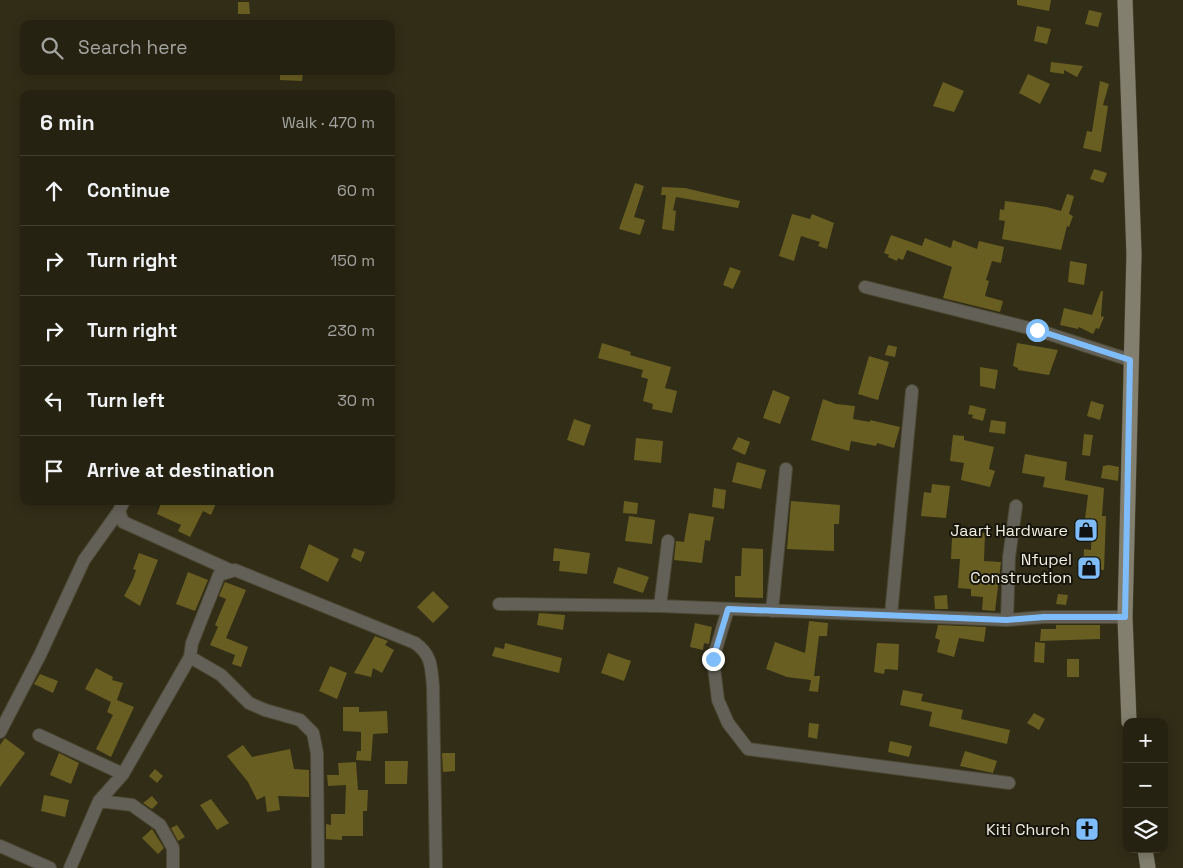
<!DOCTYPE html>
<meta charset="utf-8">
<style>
body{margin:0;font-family:"Space Grotesk",sans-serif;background:#2d2a1a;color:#f1f3f6}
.controls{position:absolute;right:15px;bottom:15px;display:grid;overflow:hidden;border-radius:10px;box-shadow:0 2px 12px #0003}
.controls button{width:45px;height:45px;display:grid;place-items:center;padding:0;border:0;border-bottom:1px solid #423f31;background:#252211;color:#f1f3f6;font:25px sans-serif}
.stop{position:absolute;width:15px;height:15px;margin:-11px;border:4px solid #7fbdfa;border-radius:50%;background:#fff}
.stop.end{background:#7fbdfa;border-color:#fff;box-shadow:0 1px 5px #0008}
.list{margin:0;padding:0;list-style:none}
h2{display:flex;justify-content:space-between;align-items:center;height:65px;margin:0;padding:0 20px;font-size:21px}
h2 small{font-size:16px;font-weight:400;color:#a3a49f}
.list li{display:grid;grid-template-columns:32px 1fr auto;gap:15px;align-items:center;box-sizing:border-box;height:70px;padding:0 20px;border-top:1px solid #423f31}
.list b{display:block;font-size:19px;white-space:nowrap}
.list em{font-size:16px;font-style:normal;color:#a3a49f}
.icon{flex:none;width:28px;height:28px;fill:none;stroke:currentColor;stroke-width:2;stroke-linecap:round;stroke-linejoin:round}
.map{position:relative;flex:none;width:1183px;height:868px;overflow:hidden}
.search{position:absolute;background:#252211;box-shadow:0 2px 12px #0003;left:20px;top:20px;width:375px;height:55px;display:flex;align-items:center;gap:12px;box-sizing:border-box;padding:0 18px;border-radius:10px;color:#a3a49f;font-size:19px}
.panel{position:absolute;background:#252211;box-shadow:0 2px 12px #0003;left:20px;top:90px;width:375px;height:415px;border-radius:10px}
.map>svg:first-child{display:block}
</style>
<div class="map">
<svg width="1183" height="868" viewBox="0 0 1183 868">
<rect width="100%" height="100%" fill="#312d17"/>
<path fill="#695e21" d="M1017,0H1051L1049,11L1017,5Z
M238,2H249L250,14H238Z
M1089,10L1102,13L1098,27L1085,24Z
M1037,26L1051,29L1047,44L1034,41Z
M1051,62L1083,66L1077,77L1064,70V74L1050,72Z
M280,71L303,72L302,81L280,80Z
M1028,74L1050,84L1040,104L1019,93Z
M1100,81L1109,84L1103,105L1108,106L1101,152L1083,148L1087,131L1092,132Z
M943,82L964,91L954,112L933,106Z
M1094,169L1107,173L1103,183L1090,179Z
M635,183L644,186L634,217L645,220L640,235L619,229Z
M662,187L685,188L740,201L738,208L676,197L673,210L676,211L674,231L662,229L666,195H661Z
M1067,194L1074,196L1069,214L1073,216L1069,227L1067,226L1061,250L1002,239L1005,221L999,220L1000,209L1004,210L1005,201L1047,207L1061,211Z
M792,214L810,219L812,214L834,223L827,249L818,246L820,242L801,236L794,261L779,256Z
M891,235L922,246L925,238L951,248L953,240L977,249L979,241L1004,247L1001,263L992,261L986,280L989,281L985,296L1003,301L1000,312L943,298L952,267L907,250L903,260L898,258L897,261L888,257L889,255L884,253Z
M1070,261L1087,264L1084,285L1068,282Z
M730,267L741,271L733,289L723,285Z
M1101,291H1103L1101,316L1104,317L1099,329L1096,328L1093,334L1079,327L1078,329L1060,325L1064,308L1092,315Z
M602,343L631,352L630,355L671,367L665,388L677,391L672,413L652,409L653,404L643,401L648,379L641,377L643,370L598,358Z
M1017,343L1058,350L1049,375L1018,370V368L1013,366Z
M888,345L897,347L895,357L885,355Z
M869,356L889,362L878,400L858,394Z
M980,367L998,370L995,389L980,386Z
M773,390L790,397L780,424L763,418Z
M823,399L836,404L855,406L853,419L870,422V420L900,427L894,448L877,443L876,446L851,441L849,451L811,440Z
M1091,401L1104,405L1100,420L1087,416Z
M970,405L986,409L983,421L972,418L973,415L968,414Z
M574,419L591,425L584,446L567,440Z
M991,420L1006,422L1005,434L989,432Z
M1084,434L1093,435L1090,456L1082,455Z
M953,435L964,436V440L994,447L989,469L995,471L990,487L961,480L964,463L950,461Z
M738,437L750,442L745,455L732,449Z
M636,438L663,441L661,463L634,460Z
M1025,454L1067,462L1065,480L1104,488L1102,516H1106L1104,570L1083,568L1084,549L1091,550L1092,528L1089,527V520L1085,519L1088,495L1043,487L1045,477L1022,473Z
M737,462L766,470L761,489L732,482Z
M1109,465L1119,467L1118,481L1101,478L1103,466Z
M932,484L950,486L946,518L921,516L924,492L931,493Z
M714,488L726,490L724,509L712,507Z
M162,501H217L211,515L203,511L190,537L178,531L181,525L157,514Z
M624,501L638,503L637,514L623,513Z
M791,501L840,505L839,524H834V551L787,549Z
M689,513L714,517L710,541L705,540L702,563L674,560L676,541L684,542Z
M629,516L655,520L652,544L625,541Z
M963,532L985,533L984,561L1001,562L995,611L982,610L983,597L971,596V589L958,588L960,559H951L952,538H962Z
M309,544L339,559L328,582L300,568Z
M354,548L365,552L361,562L351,557Z
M554,548L590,553L587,574L559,571L560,561H553Z
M742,548L763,549V598L735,597V576H741Z
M139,553L158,560L140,606L124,596L133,579L136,570L133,569Z
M618,567L649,577L643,593L613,583Z
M188,572L208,580L195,611L176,604Z
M225,582L246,590L226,638L248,647L241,667L232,664L235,655L210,645L218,627L215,625L226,599L219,596Z
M433,591L449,607L433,623L417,607Z
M1058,594L1068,595L1066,605L1056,604Z
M947,595L948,609H935L934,596Z
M539,613L565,615L563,630L537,625Z
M809,621L828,623L827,636H819L814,676H820L818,692L809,691L811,680L787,677L766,669L775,642L805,653Z
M695,623L712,627L709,644L704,643L703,650L690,647Z
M938,625L986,627L984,642L959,638L954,657L937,652L940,640L935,638Z
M1056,625H1100V639L1040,641L1041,629H1056Z
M375,636L388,641L385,645L394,650L382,673L373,668L371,677L354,673Z
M1035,642L1045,643L1044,663L1034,662Z
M505,643L562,658L559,673L492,656L495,647L504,649Z
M877,643L899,644L898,670L885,669L884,674L874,672Z
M608,653L631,661L624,681L601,673Z
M1067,659H1079V677H1067Z
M330,666L347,673L337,699L319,691Z
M96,668L113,677L112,680L123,683L117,700L134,707L111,757L96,749L113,715L107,712L111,702L85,689Z
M40,674L58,681L53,693L34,684Z
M903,690L923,694L921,701L963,710L961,719L1010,730L1007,744L929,726L932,712L900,705Z
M343,707H359V712L387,711L388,733L373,734L371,761L356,760L357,751H361V732L343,731Z
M1034,713L1045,719L1039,730L1027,723Z
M809,723L819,724L817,739L808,737Z
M5,738L25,753L0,787V745Z
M890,741L912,746L909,757L888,752Z
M243,745L252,757L290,749L294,769L309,770V797L278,796L280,810L267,812L265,796L257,800L248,782L227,756Z
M965,751L997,761L993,773L960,766Z
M59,753L79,763L71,784L50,775Z
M442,753H455V771L443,772Z
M385,761H408L407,784H385Z
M356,762L358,790H368L367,811H363V836H342V840L326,839V824L331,825V814H345L346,785L328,786L327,775H339L338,763Z
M155,769L163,776L157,783L149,776Z
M44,795L69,800L65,817L41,811Z
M152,796L158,803L152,809L143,803Z
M211,799L229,823L217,830L200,805Z
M177,825L185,837L178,841L171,828Z
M152,829L164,848L158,854L142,838Z"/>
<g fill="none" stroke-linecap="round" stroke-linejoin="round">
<g stroke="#4c4834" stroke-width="14">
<path id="street" d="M865,287L1037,330L1130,360
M124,501L119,511L123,522L232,571
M499,604L660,606L1007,620L1044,617H1125
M660,606L668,541
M728,609L713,659L718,700L728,723L748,749L1009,783
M772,611L786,469
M891,615L912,391
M1007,620L1009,557L1016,506
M190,657L221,675L249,703L265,710L300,720L313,733L317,753L318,868
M0,732L40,655L84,560L119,511
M39,735L123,774
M99,801L132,805L160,825L173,848V868
M0,846L50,868
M70,868L99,801L123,774L190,657L192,643L219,575L235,570L415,643C432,655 431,667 433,686L436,868"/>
</g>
<g stroke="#4c4834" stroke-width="16">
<path id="secondary" d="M1125,0L1134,254L1125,617L1129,722
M1145,849L1148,868"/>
</g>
<use href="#street" stroke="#636157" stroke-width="12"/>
<use href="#secondary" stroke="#827f6e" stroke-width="15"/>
</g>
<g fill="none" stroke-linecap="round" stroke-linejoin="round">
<path stroke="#7fbdfa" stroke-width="6" d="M713,659L728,609L1007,620L1044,617H1125L1130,360L1037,330"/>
</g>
<defs>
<g id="shop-square" transform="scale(1.25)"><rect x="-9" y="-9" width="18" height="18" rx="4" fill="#7fbdfa" stroke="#17150b"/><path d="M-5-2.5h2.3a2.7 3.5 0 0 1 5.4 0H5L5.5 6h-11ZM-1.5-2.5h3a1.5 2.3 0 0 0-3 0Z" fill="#111"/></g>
<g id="church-square" transform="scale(1.25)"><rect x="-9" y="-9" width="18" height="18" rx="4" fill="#7fbdfa" stroke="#17150b"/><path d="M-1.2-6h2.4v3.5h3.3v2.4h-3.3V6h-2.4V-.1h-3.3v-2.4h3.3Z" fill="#111"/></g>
</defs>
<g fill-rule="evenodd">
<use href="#shop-square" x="1086" y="530"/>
<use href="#shop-square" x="1089" y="568"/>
<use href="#church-square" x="1087" y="829"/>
</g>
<g text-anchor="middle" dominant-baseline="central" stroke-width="4" stroke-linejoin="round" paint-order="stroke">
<g font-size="16" fill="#f3f1e3" stroke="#17150b" text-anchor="end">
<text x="1068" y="530">Jaart Hardware</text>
<text x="1072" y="559">Nfupel<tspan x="1072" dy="18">Construction</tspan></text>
<text x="1070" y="829">Kiti Church</text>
</g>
</g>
</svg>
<div class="controls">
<button>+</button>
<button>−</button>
<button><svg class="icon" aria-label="layers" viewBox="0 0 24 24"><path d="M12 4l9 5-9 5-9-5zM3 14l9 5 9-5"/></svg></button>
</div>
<div class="stop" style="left:1037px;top:330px"></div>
<div class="stop end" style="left:713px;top:659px"></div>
<div class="search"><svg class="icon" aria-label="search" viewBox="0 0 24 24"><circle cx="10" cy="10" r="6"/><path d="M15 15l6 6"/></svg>Search here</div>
<section class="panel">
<h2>6 min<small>Walk · 470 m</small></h2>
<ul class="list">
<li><svg class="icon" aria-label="ahead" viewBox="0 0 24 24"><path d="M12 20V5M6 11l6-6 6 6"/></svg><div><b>Continue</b></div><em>60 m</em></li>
<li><svg class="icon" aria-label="right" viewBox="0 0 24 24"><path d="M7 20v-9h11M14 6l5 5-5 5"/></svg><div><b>Turn right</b></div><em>150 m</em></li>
<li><svg class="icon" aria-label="right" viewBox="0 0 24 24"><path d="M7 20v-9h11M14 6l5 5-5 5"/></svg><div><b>Turn right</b></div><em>230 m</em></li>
<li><svg class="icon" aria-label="left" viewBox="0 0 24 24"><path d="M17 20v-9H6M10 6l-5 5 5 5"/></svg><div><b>Turn left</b></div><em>30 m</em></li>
<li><svg class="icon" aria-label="arrive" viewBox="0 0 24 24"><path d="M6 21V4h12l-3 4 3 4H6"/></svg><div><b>Arrive at destination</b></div></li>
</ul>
</section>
</div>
